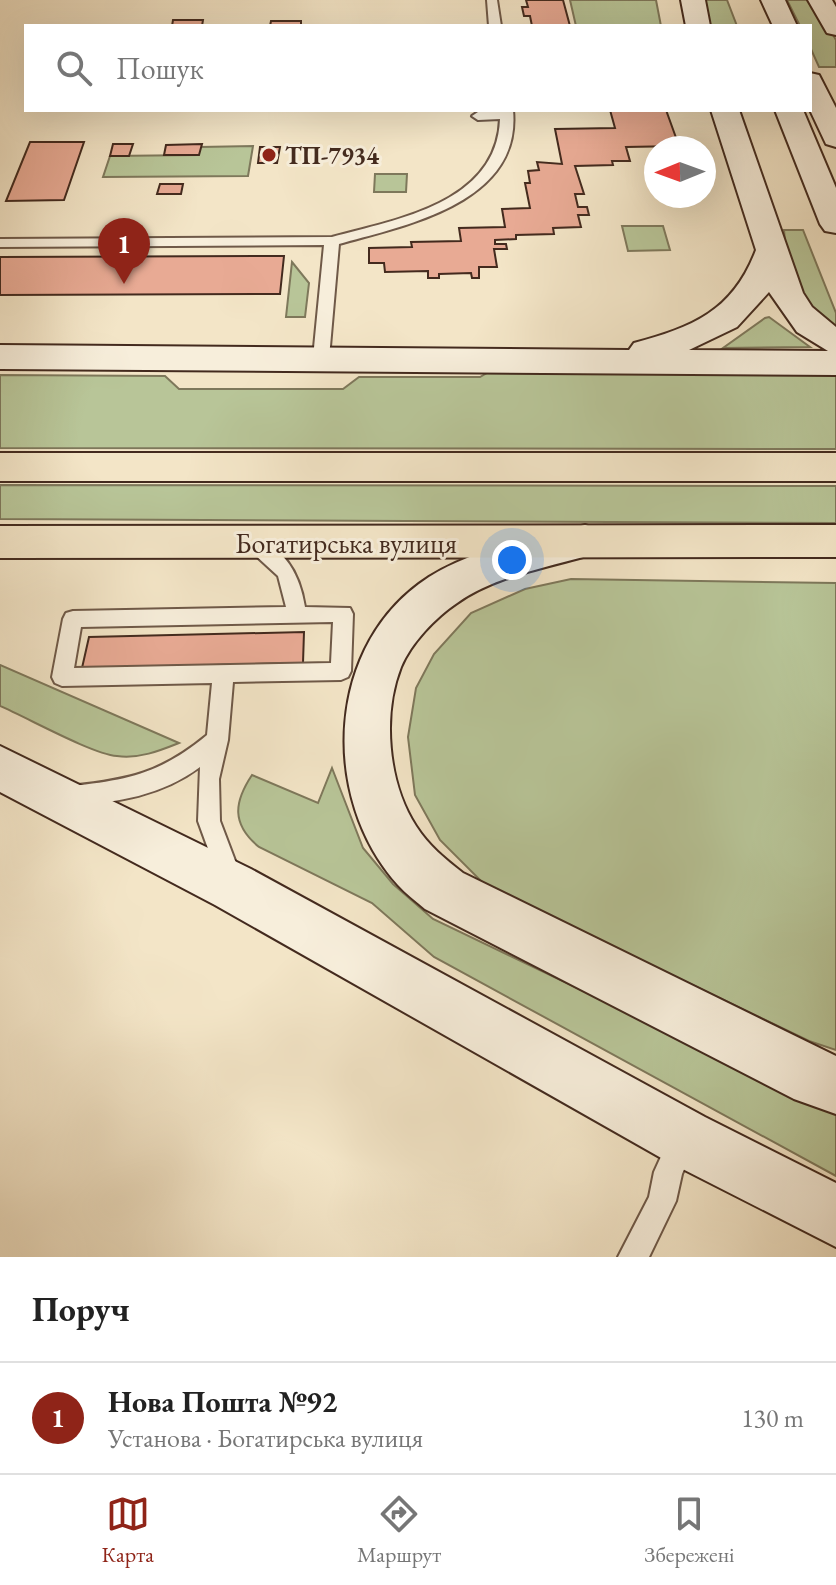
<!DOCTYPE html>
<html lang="uk">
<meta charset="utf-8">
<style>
body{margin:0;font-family:"EB Garamond",serif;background:#f6f6f6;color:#222}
.compass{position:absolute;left:644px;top:136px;width:72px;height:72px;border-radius:50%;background:#fff;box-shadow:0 8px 32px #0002;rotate:269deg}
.you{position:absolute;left:512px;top:560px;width:28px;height:28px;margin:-20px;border:6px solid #fff;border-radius:50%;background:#1a73e8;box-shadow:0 0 0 12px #1a73e833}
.badge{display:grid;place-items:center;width:52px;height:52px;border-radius:50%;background:#8f2418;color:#fff;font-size:26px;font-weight:700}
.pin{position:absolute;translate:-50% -66px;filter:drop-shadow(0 2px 4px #0008)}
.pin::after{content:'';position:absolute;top:42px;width:28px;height:24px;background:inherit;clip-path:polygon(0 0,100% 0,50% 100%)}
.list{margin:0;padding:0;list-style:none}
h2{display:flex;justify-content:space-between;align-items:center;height:104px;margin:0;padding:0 32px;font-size:34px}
h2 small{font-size:26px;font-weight:400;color:#767676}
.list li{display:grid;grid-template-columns:52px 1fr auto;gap:24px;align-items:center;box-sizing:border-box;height:112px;padding:0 32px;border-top:2px solid #e0e0e0}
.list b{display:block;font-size:30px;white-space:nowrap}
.list p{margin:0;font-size:26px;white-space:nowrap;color:#767676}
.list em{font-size:26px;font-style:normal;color:#767676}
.icon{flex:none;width:44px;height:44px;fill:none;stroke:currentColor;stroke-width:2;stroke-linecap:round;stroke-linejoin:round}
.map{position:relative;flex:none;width:836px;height:1257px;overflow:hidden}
.search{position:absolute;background:#fff;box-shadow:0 8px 32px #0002;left:24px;right:24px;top:24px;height:88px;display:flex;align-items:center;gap:20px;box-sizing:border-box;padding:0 28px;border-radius:0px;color:#767676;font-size:30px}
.sheet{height:216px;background:#fff}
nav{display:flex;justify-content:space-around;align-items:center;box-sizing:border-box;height:112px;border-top:2px solid #e0e0e0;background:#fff;font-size:22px;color:#767676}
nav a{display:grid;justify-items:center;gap:4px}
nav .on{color:#8f2418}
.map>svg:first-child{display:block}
</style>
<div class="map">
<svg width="836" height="1257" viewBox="0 0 836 1257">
<rect width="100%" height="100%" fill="#f3e5c7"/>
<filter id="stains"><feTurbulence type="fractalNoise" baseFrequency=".0025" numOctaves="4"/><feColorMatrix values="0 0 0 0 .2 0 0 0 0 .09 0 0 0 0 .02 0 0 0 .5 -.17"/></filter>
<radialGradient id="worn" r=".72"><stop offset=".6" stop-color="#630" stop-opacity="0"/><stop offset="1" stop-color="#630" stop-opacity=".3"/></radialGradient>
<path fill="#b8c598" stroke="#7e785b" stroke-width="2" d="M570,0H656L661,26H576Z
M703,0H727L737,26H708Z
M787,0H812L836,40V67H819L810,47V26H800Z
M253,146L248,176L103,177L110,156L198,155L200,147Z
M375,174H407L406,192H374Z
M622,226H663L670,250L628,251Z
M784,230H803L836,313V333L819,324L788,273Z
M292,262L309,283L305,317H286Z
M769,317L810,347L723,348L765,318Z
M492,370L836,372V449L0,448V375L165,376L179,389H343L359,377H480Z
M0,485L836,486V523L0,519Z
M571,579L836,583V1050L809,1041L485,885L440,840L415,795L408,737L416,688L434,654L471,613L525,589Z
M0,665L179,743C159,751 139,759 117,756C92,754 28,718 0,706Z
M332,768L363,848L393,884L433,919L836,1112V1176L434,957L372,903L259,847C231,824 234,802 252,775L318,803Z"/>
<path fill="#e8aa94" stroke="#432a1e" stroke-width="2" d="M526,0H563L570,26H532L530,16H524L522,7H528Z
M173,20H203L202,26H172Z
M271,21H301V26H270Z
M610,110H666L679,146L626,147L630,161H612L613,165L575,166L584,194H575L578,207H587L589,215H578L581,227L553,228L554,234L516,235V239L495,240V244H506L507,249H494L497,267H479V278H472L471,273L439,274V278H428V271L385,272L384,263H369V248L412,247L411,242L461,241L459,228L505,227L502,209L530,208L525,183H530L528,171L539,170L537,162L562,164L555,129L615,128Z
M30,142H84L64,200L6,201Z
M113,144H133L129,156H110Z
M202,144L199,155H164L166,145Z
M260,147H280L277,163H258Z
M160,184H183L181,194H157Z
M284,256L280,294L0,295V257Z
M304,632L303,663L82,668L89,637Z"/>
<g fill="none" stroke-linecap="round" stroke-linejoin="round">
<g stroke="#6f5948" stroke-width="4">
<path id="service" d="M487,0H497L501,26H489Z
M513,110C522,202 408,225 339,244L329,358L321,363L313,358L324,245L0,247V239L332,237C398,219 497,203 500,119L478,120L472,116L478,112Z
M252,537C285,547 300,575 305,607L350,608L353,614L351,671L348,677L341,680L233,682L228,740L219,779L220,821L242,879L238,887L230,890L222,887L198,821L200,767C161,796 118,802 71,806L63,803L60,796L63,789L71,786C129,780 161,773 207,735L212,683L62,686L55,683L52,677L63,619L66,613L73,611L286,607L278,576L243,544ZM333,622L331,663L74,668L81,627Z
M684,1124L694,1128L698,1138L682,1174L676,1201L649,1257H618L649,1197L654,1172L674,1128Z"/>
</g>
<g stroke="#432a1e" stroke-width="4">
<path id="secondary" d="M681,0H705L710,26H686Z
M761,0H785L797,26H773Z
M808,0H832L836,7V35L827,33Z
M810,73L819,75L836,108V147L826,144L810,110Z
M711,110H739L803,293L812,307L836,327V375L0,369V345L629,350L634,343C693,327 733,311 756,250ZM769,292L797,332L828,351L689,350L737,327Z
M775,110H803L836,188V233L825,231L820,224Z
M585,525L600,530L606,541L600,552C553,567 498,574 457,603C436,617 411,643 401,667C382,715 388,783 416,826C429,846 444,858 463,873L836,1056V1114L794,1099L425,909C416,901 406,894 398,885C319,797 326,643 429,577C474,548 534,539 585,525Z
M0,746L251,869L705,1117L836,1183V1247L663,1159L215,905L0,792Z"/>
</g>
<g stroke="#432a1e" stroke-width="4">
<path id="primary" d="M0,453H836V481H0Z
M836,525V557L0,558V526Z"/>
</g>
<use href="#service" fill="#f7eedb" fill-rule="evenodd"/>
<use href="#secondary" fill="#f7eedb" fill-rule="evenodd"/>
<use href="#primary" fill="#f3e5c7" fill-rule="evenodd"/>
</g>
<circle fill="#8f2418" stroke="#f7eedb" stroke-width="3" cx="269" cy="155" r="8"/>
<g text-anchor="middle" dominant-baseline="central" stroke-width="6" stroke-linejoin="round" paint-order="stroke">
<g font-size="24" font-weight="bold" fill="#432a1e" stroke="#f7eedb" text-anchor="start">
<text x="285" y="155">ТП-7934</text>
</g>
<g font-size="28" fill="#432a1e" stroke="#f7eedb">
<text x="346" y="543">Богатирська вулиця</text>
</g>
</g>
<rect width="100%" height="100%" filter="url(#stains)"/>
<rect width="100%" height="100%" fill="url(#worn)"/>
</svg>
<svg class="compass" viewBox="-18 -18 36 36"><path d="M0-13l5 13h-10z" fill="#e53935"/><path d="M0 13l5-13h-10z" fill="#767676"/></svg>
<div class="you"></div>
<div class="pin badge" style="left:124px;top:284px">1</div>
<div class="search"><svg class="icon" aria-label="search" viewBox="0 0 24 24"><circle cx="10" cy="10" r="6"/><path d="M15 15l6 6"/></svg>Пошук</div>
</div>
<section class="sheet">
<h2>Поруч<small></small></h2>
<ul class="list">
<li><span class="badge">1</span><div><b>Нова Пошта №92</b><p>Установа · Богатирська вулиця</p></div><em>130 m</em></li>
</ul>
</section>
<nav>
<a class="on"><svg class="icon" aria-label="map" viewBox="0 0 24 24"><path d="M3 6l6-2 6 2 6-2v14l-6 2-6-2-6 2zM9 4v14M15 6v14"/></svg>Карта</a>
<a><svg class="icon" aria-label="directions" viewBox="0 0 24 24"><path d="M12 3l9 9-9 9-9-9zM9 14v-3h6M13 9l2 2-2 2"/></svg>Маршрут</a>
<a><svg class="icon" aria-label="saved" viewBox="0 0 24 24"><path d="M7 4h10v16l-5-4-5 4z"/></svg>Збережені</a>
</nav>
